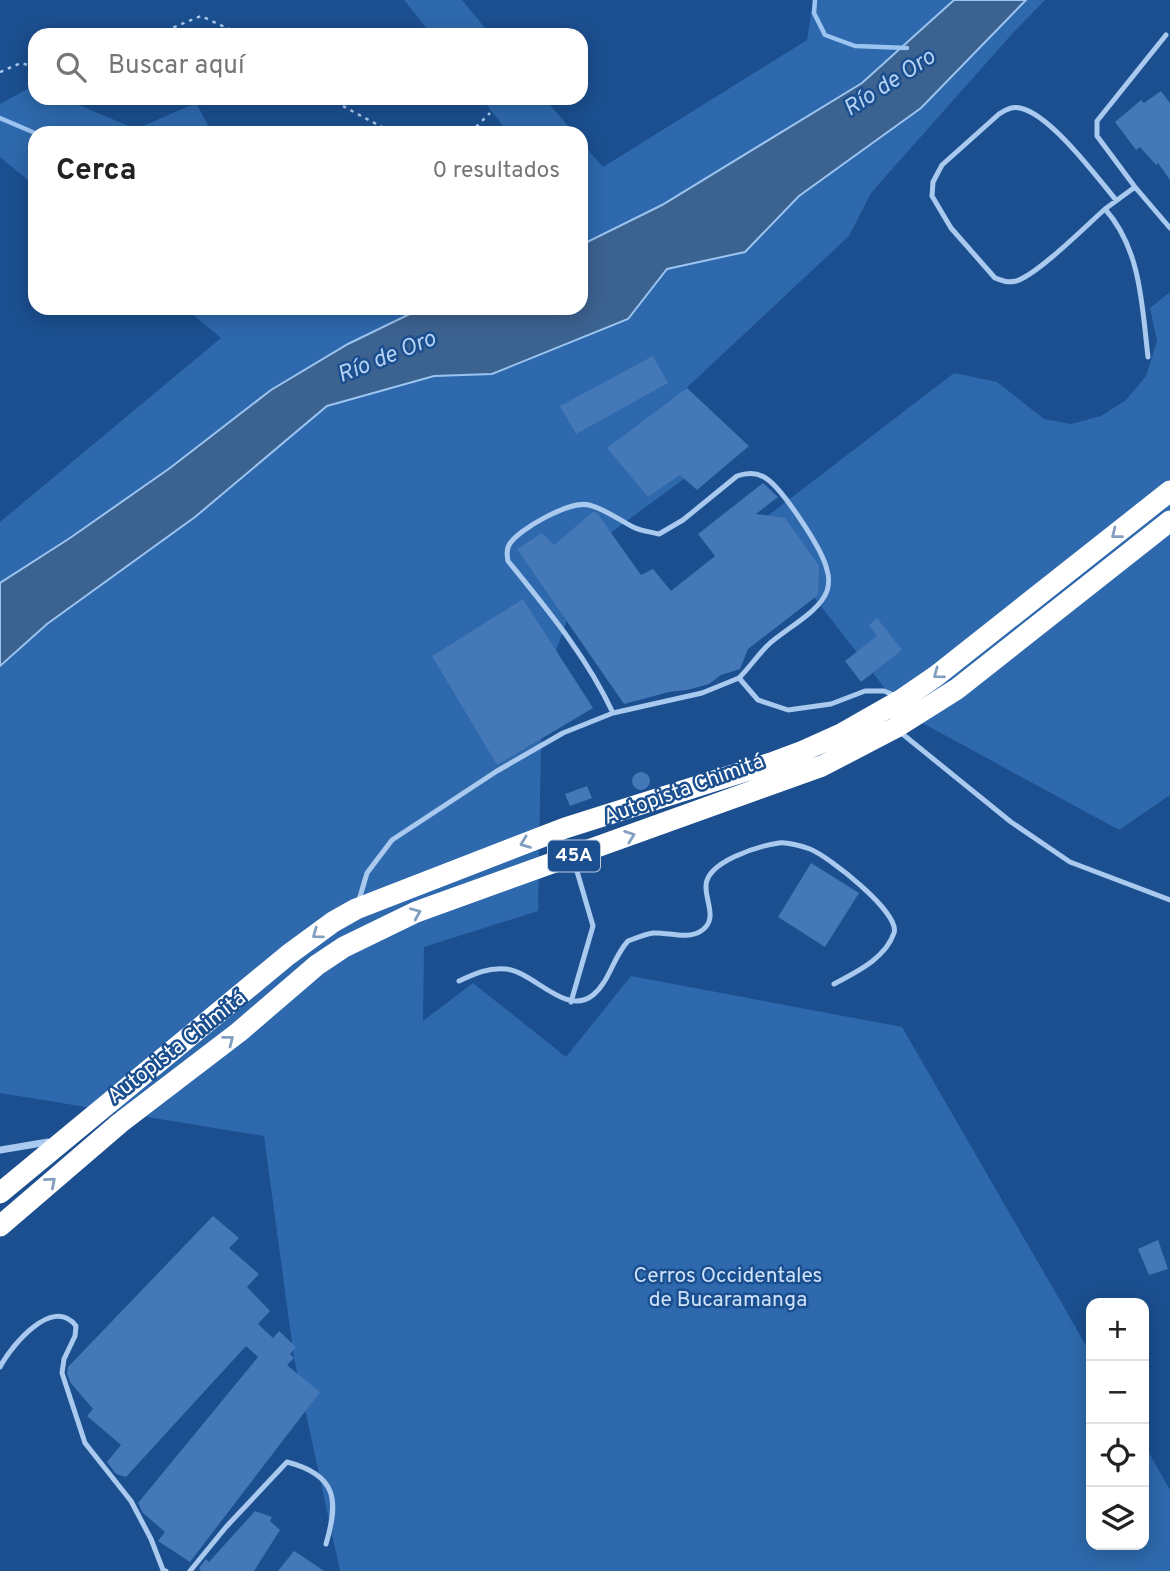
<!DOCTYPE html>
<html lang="es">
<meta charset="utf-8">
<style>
body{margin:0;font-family:Overpass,sans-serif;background:#f6f6f6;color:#222}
.controls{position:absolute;right:21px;bottom:21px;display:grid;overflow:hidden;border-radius:14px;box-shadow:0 4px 18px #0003}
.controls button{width:63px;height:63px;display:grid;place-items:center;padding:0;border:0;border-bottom:2px solid #e0e0e0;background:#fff;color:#222;font:35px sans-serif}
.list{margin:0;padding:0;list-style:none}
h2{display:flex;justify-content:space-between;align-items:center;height:91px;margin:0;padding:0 28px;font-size:30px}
h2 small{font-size:23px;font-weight:400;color:#767676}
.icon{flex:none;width:38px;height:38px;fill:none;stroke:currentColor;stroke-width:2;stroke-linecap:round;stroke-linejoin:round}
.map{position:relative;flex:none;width:1170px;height:1571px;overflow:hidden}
.search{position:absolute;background:#fff;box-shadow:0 4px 18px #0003;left:28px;top:28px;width:560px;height:77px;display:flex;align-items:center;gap:18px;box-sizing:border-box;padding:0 24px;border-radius:21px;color:#767676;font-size:26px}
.panel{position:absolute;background:#fff;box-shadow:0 4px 18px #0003;left:28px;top:126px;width:560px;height:189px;border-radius:21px}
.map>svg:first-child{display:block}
</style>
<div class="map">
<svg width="1170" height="1571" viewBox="0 0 1170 1571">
<rect width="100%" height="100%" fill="#1b4f8f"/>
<path fill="#2e69ad" d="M404,0H462L491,35H432Z
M813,0H954L862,83L823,106L921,108L1026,0H1045L1012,34L871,193L849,236L679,395L722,451L594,545L542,690L538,911L424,947L423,1021L473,983L566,1057L631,976L902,1027L1091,1354V1545H1144V1444L1170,1490V1571H340L294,1358L264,1136L0,1093V666L47,624L70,538L0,583V522L221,338L185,308H581V142L603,167L807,40Z
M33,86H35V98H62L136,129L196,103L212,133H35V186L0,157V104Z
M481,98H544L574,133H509Z
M1170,292V795L1119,830L904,713L757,524L954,373L997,382L1044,419L1071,424L1101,416L1126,400L1146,376L1157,341L1150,308Z"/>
<path fill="#3c6290" stroke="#9cc4f0" stroke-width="2" d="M954,0H1026L921,108L799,196L745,252L667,269L628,319L492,374L434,376L327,406L195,517L47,624L0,666V583L70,538L170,468L271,390L348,344L422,308H581V245L662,205L862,83Z"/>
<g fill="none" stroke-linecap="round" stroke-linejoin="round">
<path stroke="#9cc4f0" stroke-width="4.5" d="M815,0L814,13L825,35L855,46L907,48
M0,118L35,133"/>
</g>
<path fill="#4478b7" d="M1161,91L1170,103V180L1158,163L1156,165L1140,147L1136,150L1115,122L1141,100L1144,103Z
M653,356L668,383L576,434L560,406Z
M687,388L749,446L697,490L680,475L648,497L607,448Z
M763,483L778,497L756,514L785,518L819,566L818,595L748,649L740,669L721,675L709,684L687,690L669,692L624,704L517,549L542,533L554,545L593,512L597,513L641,575L653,569L671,591L715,556L698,534Z
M523,599L593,708L497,765L432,656Z
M877,618L902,650L861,682L845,661L877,636L869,625Z
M632 781a9 9 0 1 1 18 0a9 9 0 1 1-18 0Z
M587,786L592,798L570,806L565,794Z
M811,863L859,893L825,947L778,917Z
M213,1216L239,1238L229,1248L259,1274L247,1287L270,1311L258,1324L273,1338L279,1331L296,1347L290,1354L294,1358L287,1365L320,1392L190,1562L158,1541L165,1532L143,1513L138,1503L258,1357L246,1346L126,1477L116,1474L107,1462L121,1445L87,1416L93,1409L70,1382L67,1373L68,1367Z
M1158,1240L1168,1269L1149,1275L1138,1249Z
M255,1511L272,1517L270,1521L280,1530L254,1571H201L199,1568L206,1559L209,1562Z
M294,1551L302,1556L324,1571H278Z"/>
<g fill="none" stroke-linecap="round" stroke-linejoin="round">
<path stroke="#a9c9ee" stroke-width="2.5" stroke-dasharray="3.5 5" stroke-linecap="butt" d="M172,35V28L201,16L242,35
M0,72L21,63L35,67
M108,98L120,103L146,98
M328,98L393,133
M470,133L490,113"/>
<path stroke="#a9c9ee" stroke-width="5" d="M1166,35L1097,121V136L1135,187L1170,228
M1135,187L1105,209C1141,249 1142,306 1148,357
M1105,209C1087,225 1037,275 1016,281C1008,283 1003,281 995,278L951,228L932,196L933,182L942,165L999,114C1006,110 1012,106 1020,108C1050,114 1096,176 1116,200
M613,713L702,693L739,678
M900,732L1011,822L1070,862L1170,900
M359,900L367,873L392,840L497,771L563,733L613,713C587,657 547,609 508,561C507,556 506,550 509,545C518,529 571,500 589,505C605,509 619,520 633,527C641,531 651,532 659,534L683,520L737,476C746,473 755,472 764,477C781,486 823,550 827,570C829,576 829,585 827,591C819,613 783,630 767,646C757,656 749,668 739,678L758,700L788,710L831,704L865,691H884L896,696
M459,981C474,974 489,967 506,969C534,972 566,1017 593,995C610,981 613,957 628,941C636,938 645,934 653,933C668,932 688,940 701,931C718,920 706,903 706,887C705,862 758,846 779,843C787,842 802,846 810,849C828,856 901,913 894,933C885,959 856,972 834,984
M571,1002L593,926L574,861
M0,1367C11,1346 53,1295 76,1326L75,1336L64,1359L62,1373L85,1443L131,1501L151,1539L163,1570L166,1571
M190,1571L226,1527L287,1462C337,1475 339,1500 326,1544"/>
<path stroke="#a9c9ee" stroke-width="7" d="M0,1150L48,1142L53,1144"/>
<path stroke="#fff" stroke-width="21" d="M0,1193L288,955L333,922L356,909L565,828L771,763L803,751L843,733L901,700L936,676L1170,491
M0,1226L120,1123L239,1032L317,965L344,947L416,912L822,766L895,728L957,689L1170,521"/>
</g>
<defs><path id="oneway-chevron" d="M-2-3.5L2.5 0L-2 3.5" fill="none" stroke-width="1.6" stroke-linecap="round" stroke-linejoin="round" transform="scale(1.75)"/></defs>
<g stroke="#829ec1">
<use href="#oneway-chevron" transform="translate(1116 534) rotate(142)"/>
<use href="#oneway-chevron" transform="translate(938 674) rotate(143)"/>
<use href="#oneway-chevron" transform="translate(630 836) rotate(-20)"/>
<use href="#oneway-chevron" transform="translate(525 843) rotate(159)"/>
<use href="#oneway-chevron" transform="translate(416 913) rotate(-23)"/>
<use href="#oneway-chevron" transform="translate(317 934) rotate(144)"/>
<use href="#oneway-chevron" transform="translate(229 1040) rotate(-38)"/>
<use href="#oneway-chevron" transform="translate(51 1182) rotate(-41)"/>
</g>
<g text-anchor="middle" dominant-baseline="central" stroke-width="5" stroke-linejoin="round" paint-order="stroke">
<rect fill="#1b4f8f" stroke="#bbcadd" stroke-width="2" x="548" y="840.5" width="52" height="31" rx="5"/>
<g font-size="19" font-weight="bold" fill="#fff">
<text x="574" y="856">45A</text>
</g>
<g font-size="21" fill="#fff" stroke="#1b4f8f">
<text transform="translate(684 790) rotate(-20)">Autopista Chimitá</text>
<text transform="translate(177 1048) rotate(-38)">Autopista Chimitá</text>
</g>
<g font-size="21" fill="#cfe3fa" stroke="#1b4f8f">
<text x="728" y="1276">Cerros Occidentales<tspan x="728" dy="24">de Bucaramanga</tspan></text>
</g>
<g font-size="23" font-style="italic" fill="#b5d3f5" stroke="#1b4f8f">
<text transform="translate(890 84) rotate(-33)">Río de Oro</text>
<text transform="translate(387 358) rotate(-22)">Río de Oro</text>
</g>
</g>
</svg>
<div class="controls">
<button>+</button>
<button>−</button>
<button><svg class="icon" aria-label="locate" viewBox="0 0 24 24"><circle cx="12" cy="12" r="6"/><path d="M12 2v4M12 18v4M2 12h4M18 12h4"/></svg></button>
<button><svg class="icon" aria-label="layers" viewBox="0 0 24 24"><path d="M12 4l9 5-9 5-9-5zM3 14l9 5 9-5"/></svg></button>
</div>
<div class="search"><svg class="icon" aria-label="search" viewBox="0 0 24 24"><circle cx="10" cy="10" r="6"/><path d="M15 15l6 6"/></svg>Buscar aquí</div>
<section class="panel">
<h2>Cerca<small>0 resultados</small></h2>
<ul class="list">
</ul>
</section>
</div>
